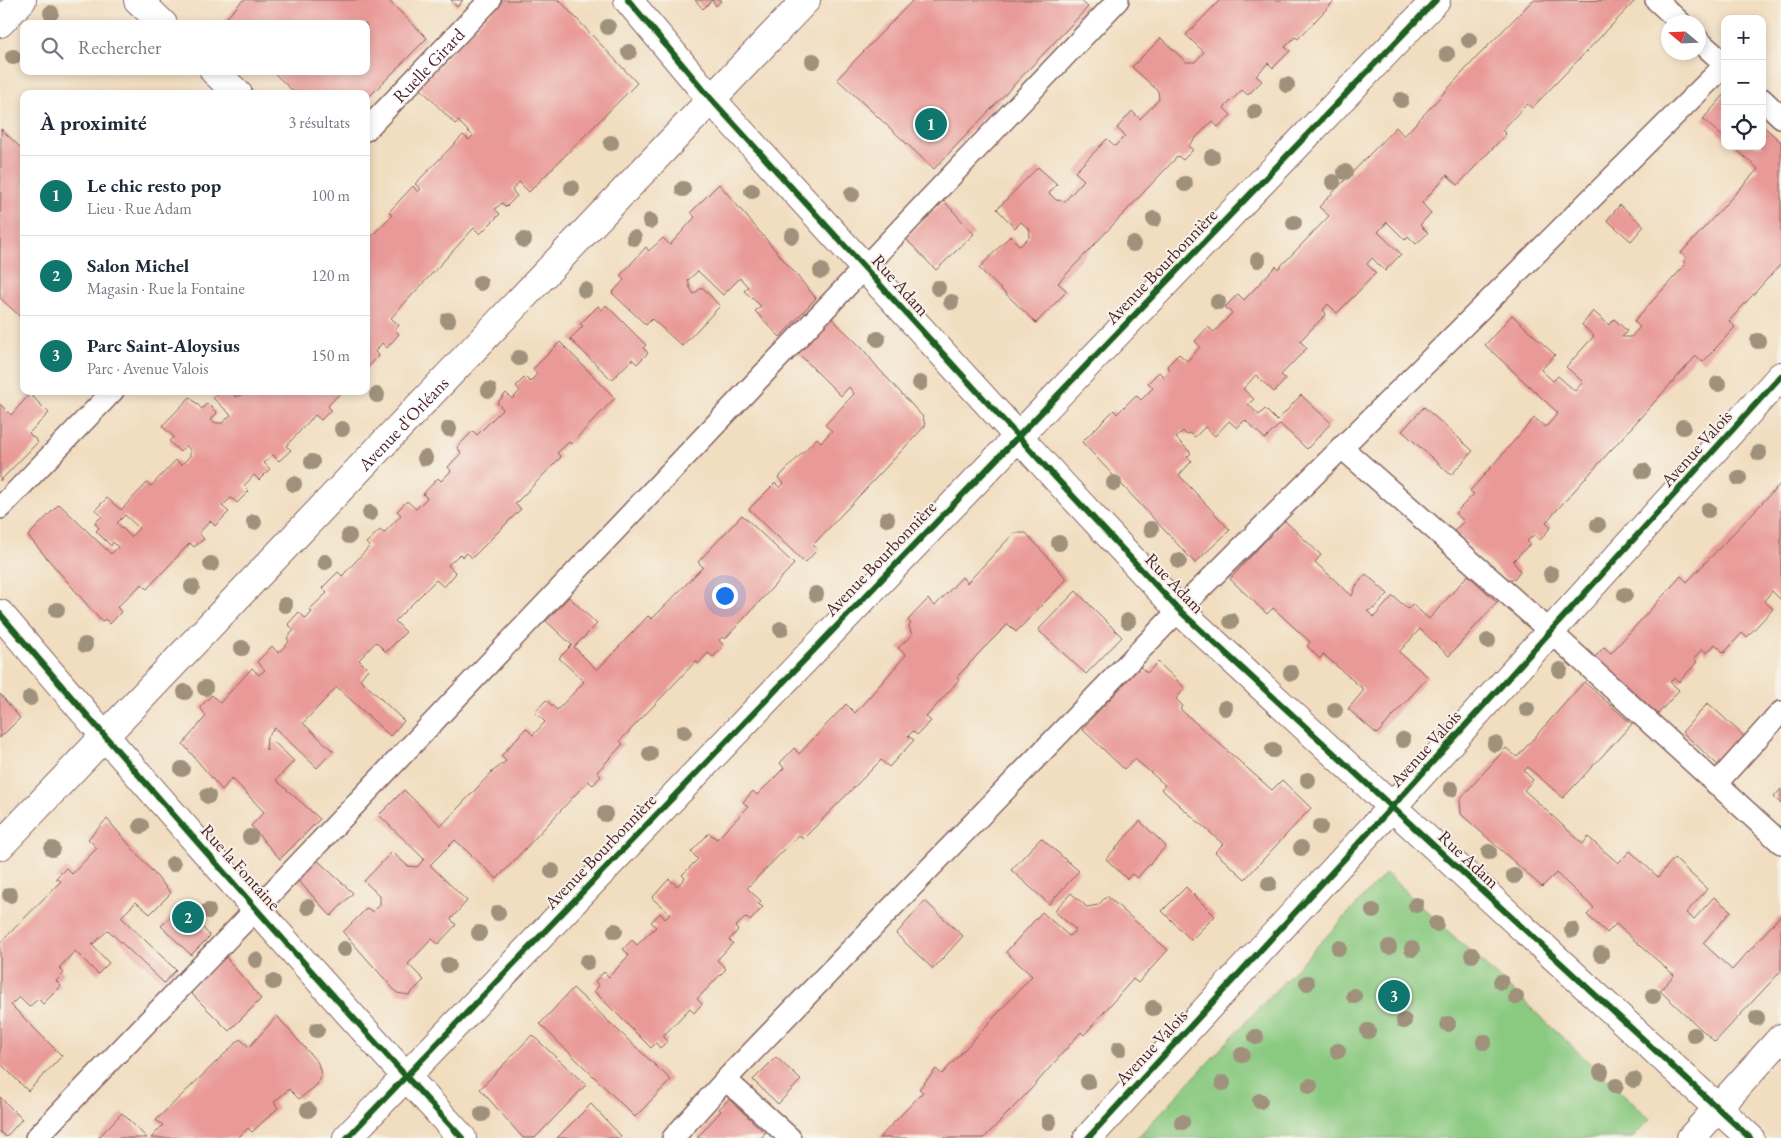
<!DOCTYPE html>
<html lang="fr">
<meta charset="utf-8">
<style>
body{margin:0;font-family:"EB Garamond",serif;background:#f2f2f3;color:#1f2937}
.controls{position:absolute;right:15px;top:15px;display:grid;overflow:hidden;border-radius:10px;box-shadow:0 2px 8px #0003}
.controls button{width:45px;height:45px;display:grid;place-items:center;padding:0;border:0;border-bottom:1px solid #e0e1e3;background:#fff;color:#1f2937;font:25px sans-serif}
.compass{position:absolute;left:1661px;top:15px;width:45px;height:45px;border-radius:50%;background:#fff;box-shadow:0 2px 8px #0003;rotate:289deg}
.you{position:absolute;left:724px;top:595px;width:18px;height:18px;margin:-12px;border:4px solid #fff;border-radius:50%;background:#1a73e8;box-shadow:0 0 0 8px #1a73e833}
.badge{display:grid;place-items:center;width:32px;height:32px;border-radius:50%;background:#0f766e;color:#fff;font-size:16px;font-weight:700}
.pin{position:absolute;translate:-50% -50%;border:2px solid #fff;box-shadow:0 1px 5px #0006}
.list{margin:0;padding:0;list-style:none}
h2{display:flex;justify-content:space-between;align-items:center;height:65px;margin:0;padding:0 20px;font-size:21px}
h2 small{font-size:16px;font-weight:400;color:#747a83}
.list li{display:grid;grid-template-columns:32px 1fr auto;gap:15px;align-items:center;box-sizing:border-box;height:80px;padding:0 20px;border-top:1px solid #e0e1e3}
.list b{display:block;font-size:19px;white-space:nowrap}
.list p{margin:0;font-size:16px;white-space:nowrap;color:#747a83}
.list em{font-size:16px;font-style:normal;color:#747a83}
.icon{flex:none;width:28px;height:28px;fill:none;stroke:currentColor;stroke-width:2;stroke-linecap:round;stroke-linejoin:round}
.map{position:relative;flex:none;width:1781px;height:1138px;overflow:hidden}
.search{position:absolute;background:#fff;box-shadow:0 2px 8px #0003;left:20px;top:20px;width:350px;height:55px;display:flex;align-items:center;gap:12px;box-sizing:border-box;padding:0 18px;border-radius:10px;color:#747a83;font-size:19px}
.panel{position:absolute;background:#fff;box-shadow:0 2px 8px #0003;left:20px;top:90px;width:350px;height:305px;border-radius:10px}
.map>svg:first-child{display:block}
</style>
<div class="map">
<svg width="1781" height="1138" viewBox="0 0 1781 1138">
<rect width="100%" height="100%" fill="#f7f3e8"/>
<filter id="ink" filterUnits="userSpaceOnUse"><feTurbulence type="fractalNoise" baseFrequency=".02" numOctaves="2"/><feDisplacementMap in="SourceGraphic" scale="10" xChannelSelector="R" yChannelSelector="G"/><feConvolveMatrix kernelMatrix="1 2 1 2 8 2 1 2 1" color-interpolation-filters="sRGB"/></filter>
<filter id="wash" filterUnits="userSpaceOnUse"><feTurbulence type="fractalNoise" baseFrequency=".0096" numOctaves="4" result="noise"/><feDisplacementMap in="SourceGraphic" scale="20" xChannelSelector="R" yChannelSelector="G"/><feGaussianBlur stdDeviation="1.12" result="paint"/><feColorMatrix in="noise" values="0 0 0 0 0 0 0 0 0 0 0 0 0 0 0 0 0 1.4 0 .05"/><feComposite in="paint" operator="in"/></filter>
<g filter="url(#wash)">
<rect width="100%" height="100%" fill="#f1ddbf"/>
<path fill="#89c980" stroke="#6a7456" d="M1386,873L1650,1119L1633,1138H1137Z"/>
<g id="blocks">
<path fill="#e99a98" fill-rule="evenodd" d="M243,0H388L427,38L366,100V94H296L272,71H366V24H221Z
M451,0H463L457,7Z
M502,0H559L637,83L529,192L519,182L512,190L517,196L506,207L502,203L495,209L500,214L480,234L474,228L391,318L399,325L395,330L399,334L387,348L382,343L375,352L379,356L366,369V242L392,215L389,212L413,186L418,192L421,189L415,184L463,135L469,140L473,136L458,121L455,124L418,86Z
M695,0H722L716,6L712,0L703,9Z
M913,0H1080L1088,7L934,169L837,79Z
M1220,0H1335L1298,39L1295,37L1285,47L1290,51L1273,68L1268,63L1256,76L1262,81L1248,95L1242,90L1224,108L1231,115L1218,127L1212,121L1188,146L1193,150L1183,160L1178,156L1058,283L1067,291L1036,323L979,268L1010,236L1020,246L1029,237L1030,230L1021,222L1015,228L997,209L1038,167L1057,184L1049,193L1056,200L1065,201L1084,180L1075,172L1107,139L1115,146L1125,136L1117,128L1132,111L1140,119L1159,99L1158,91L1132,67L1161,38L1186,62H1195L1204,52L1186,35Z
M1533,0L1635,1L1532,108L1527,104L1502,130L1506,134L1458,185L1447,175L1422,203L1431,213L1420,225L1428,233L1416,244L1408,236L1405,240L1387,222L1378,232L1401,254L1385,271L1372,258L1367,264L1376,273L1356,294L1337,313L1328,304L1323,310L1326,314L1300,341L1307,348L1281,375L1286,379L1274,392L1256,375L1243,389L1254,399L1248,404L1259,415L1265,409L1277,421L1301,395L1331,423L1307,449L1280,424L1265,439L1245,420L1237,428L1229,421L1215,436L1205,427L1195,437L1190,433L1187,435L1183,431L1176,438L1191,453L1187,457L1192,461L1179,475L1230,530L1195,563L1082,442L1114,410L1117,414L1136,395L1141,400L1153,388L1148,383L1159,372L1164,377L1170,369L1167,366L1179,354L1187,361L1200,347L1195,341L1208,327L1214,332L1232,313L1225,307L1238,294L1244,300L1276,266L1278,269L1329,216L1319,207L1396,127L1404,136L1478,56Z
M1725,94V139L1703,119Z
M1762,125L1781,142V264L1729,321L1735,327L1703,362L1696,356L1546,522L1551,527L1540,540L1534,535L1527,541L1530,544L1513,561L1520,571L1514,579H1507L1454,531L1464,521L1455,513L1474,494L1470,491L1534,418L1546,427L1558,413L1485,345L1512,315L1555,355L1541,370L1553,381L1558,376L1575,391L1583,382L1566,367L1594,336L1582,325L1593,311L1609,325L1614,319L1627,331L1622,337H1631L1640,327L1634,321L1686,264L1683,262L1687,258L1681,253L1758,169L1733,146H1762Z
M1,129L24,151V320L0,298Z
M719,184L816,298L780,337L755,311L761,306L744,291L748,287L740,278L723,295L698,271L688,280L690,288L694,294L702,287L720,306L682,346L652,319L646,325L612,293L624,280L620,276L646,247L649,251L663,238L670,245L695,217L691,212Z
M944,201L974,234L936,270L905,238Z
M1620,205L1644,226L1631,241L1607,220Z
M606,305L646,345L643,348L648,353L637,364L632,359L612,380L570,339L583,326L580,324L598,306L602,310Z
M831,318L862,348L878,368L923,417L925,426L813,545L817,550L805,563L749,509L775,483L780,488L784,483L778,478L817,438L821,442L832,431L825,425L854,394L849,387L841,396L798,353Z
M560,342L615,398L571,444L569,442L557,453L561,457L515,504L521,509L472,558L467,553L463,557L460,554L448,565L456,573L444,587L436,580L395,621L406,632L386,652L376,642L359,660L368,669L360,679L404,721L390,736L337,687L303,723L333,751L317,768L275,728L267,737L266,750L274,742L294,761L276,780L320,819L280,859L251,826L264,812L232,778L222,790L183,744L206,716L200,707L212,695L220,703L252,668L259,675L265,670L257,662L272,646L278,653L289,642L287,638L294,630L288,624L299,612L306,619L312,612L310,609L327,593L322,588L338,572L342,576L370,546L366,543L380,530L384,533L401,515L397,511L407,501L416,509L427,498L423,494L438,478L441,481L451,471L448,467L461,453L457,447L473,431L477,435L503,409L497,403L506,393L512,399L520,391L516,386L525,377L530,382L537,374L533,369Z
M220,391H233L235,397L241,395L244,391H342L328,406L331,410L321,420L315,415L286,446L291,450L279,461L273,455L264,463L270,469L259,480L254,475L244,486L249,491L237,503L231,498L222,506L229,512L215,526L210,521L199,533L204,539L194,547L190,543L147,589L142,584L117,607L121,612L110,624L105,619L102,622L28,536L59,504L111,554L118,547L113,542L111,546L96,531L99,528L95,523L102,516L95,510L107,498L121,510L147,483L151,486L176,460L181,465L190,456V450L186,445L180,452L169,441L174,437L162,426L190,397L202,409L207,403L217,413L211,420L216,423H222L231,415L213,398ZM125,515L139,528L131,537L117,523Z
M30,394L49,413L29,433L38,442L0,481V404L11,415Z
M1424,407L1473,451L1451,475L1402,431Z
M1781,483V600L1772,591L1764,601L1773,609L1747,637L1742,633L1724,653L1715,644L1707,653L1702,649L1694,659L1697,662L1679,682L1675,678L1670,682L1679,690L1658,714L1595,657L1604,647L1611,653L1681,576L1687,582Z
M742,515L794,564L725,639L722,637L719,640L724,646L713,657L708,653L698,664L696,661L620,741L623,744L597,772L601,776L593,785L588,781L497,879L455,840L430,865L467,901L451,919L456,925L438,944L432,939L408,964L424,980L409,995L397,993L343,932L367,908L373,912L380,905V896L364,881L392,852L408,866L417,867L424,859L379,815L404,790L441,826L492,772L506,761L501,756L526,728L533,735L545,722L535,712L546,700L557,710L584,682L559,658L572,645L546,621L569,597L597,624L574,647L597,670L648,616L652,619L703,567L698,562Z
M1284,520L1321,555L1315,562L1352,596L1356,586L1366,574L1388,594L1375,608L1367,611L1374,617L1393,596L1408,609L1412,604L1429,619L1468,575L1497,602L1449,656L1420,629L1399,652L1428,677L1377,734L1348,709L1364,690L1323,654L1320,659L1307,646L1310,642L1273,608L1267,614L1230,579Z
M1014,533H1026L1067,579L1016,632L1008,624L982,650L957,677L959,680L926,717L931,721L917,735L913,731L908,736L914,740L889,767L881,760L803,839L799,835L747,888L761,901L758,904L763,907L750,921L746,917L735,927L738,930L729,940L733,943L717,960L726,969L697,999L702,1004L694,1013L690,1008L663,1036L668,1041L660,1048L656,1043L651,1048L594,991L599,986L595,981L604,972L609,977L629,955L623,949L632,940L637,945L656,927L651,922L660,913L665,919L670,914L652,898L669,879L677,886L685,878L682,875L698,859L691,852L709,833L717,839L748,807L743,802L753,791L757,795L784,768L780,763L794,748L799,754L846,704L855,713L906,655L898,648L912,635L909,626L911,624L908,620L928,599L935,606L962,577L967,583Z
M1076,591L1122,637L1086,674L1038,630Z
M1158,662L1185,688L1176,699L1183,706L1180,709L1272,790L1282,780L1311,808L1245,879L1215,852L1223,844L1161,789L1165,785L1135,759L1124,769L1082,729L1140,667L1147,673Z
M1584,682L1632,724L1563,798L1528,767L1524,771L1533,780L1524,790L1583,844L1588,837L1618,863L1630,851L1658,877L1674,858L1707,889L1686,913L1694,919L1714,897L1731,911L1703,943L1732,970L1781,915V971L1715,1042L1660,991L1674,975L1616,924L1607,933L1587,915L1594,908L1556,873L1542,887L1461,814L1460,799L1506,748L1517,757Z
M0,694L20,718L0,738Z
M1708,703L1745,737L1719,766L1682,732Z
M1781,789V804L1774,797Z
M107,819L171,893L150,914L136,902L121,917L176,970L164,983L108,930L92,945L109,963L98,974L75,951L59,968L64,973L56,981L61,986L43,1004L38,999L29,1007L19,997L11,1005L62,1056L28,1091L0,1063V943L61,881L56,878L66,868L72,874L97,848L88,839Z
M1140,821L1166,846L1137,878L1132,874L1127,879L1106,859Z
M1041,838L1079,871L1049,904L1011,870Z
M315,858L353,893L331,916L295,877Z
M1186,887L1215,916L1191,940L1162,911Z
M1071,893L1087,907L1098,905L1107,896L1168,950L1138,983L1133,979L1084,1035L1081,1032L1032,1088L984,1138H879L923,1092L919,1089L936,1069L942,1074L1032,976L1006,952L1042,912L1069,936L1076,930L1054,911Z
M925,901L963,936L933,969L896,934Z
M183,905L210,936L191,955L161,926Z
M224,955L261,999L229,1031L189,991Z
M573,988L671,1080L635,1117L540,1024Z
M277,1016L318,1063L321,1074L317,1085L299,1099L289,1089L274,1102L278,1108L252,1132L248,1128L238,1138H151L163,1125L156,1120L240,1039L249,1047Z
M532,1035L586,1085L535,1138H523L480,1089Z
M776,1057L801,1080L778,1104L753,1080Z
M0,1097L22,1119L6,1137L0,1132Z
M729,1099L765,1133L761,1138H697L721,1111L719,1109Z
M591,1104L621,1136L619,1138H557Z
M122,1113L147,1138H98Z"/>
</g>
</g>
<g filter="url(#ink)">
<use href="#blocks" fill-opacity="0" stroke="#84625f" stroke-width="1"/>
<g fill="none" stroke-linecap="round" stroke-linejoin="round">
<g stroke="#84625f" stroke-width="24">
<g id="lane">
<path d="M1656,0L1680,22"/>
<path d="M1698,40L1725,64"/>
<path d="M1762,99L1781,117"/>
<path id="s1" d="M366,130L490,0"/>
<path d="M1341,447L1551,632L1781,843"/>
<path d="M0,508L113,391"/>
<path d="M1716,784L1781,712"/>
<path d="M726,1080L790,1138"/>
<path d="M36,1138L257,908L1118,0"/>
<path d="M673,1138L729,1076L1179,610L1725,65"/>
</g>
</g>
<g stroke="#84625f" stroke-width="30">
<g id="street">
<path d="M138,0L163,24"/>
<path d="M628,0L711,99L1056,478L1179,610L1750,1138"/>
<path d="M0,23L22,0"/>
<path d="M214,71L238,94"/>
<path d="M0,614C151,791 305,966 462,1138"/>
<path id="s2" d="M0,846L806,0"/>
<path d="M347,1138L1436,0"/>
<path d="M1088,1138L1391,808L1781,376"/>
<path d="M1691,1138L1781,1038"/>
</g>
</g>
<use href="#lane" stroke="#fff" stroke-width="21"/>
<use href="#street" stroke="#fff" stroke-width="28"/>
<g stroke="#f7f3e8" stroke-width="9">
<path id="cycleway" d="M628,0L711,99L1056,478L1179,610L1750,1138
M0,614C151,791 305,966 462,1138
M347,1138L1436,0
M1088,1138L1391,808L1781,376"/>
</g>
<use href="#cycleway" stroke="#1b5e20" stroke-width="6"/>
</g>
<g fill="#a0917b">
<circle cx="51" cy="13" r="8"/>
<circle cx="608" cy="27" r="8"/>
<circle cx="1469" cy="40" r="8"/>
<circle cx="629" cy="52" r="8"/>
<circle cx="1447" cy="54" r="8"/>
<circle cx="13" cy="57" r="8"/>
<circle cx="813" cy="61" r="8"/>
<circle cx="1287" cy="85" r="8"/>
<circle cx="1401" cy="100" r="8"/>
<circle cx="1255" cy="112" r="8"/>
<circle cx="611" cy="143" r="8"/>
<circle cx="1212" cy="157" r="8"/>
<circle cx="1345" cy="172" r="8"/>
<circle cx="1333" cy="182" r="8"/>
<circle cx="1185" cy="184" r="8"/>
<circle cx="572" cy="188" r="8"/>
<circle cx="683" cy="189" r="8"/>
<circle cx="752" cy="191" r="8"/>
<circle cx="852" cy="194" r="8"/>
<circle cx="1154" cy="219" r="8"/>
<circle cx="650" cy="221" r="8"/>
<circle cx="1294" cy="223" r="8"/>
<circle cx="792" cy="236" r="8"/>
<circle cx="634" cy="238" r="8"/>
<circle cx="524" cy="240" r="8"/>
<circle cx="1133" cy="244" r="8"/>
<circle cx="1258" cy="260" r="8"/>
<circle cx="821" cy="271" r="8"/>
<circle cx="480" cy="283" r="8"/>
<circle cx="938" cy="288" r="8"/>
<circle cx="585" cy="290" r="8"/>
<circle cx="951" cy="302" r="8"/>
<circle cx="1218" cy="302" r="8"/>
<circle cx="448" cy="320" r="8"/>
<circle cx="878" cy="339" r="8"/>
<circle cx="1758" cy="341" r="8"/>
<circle cx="519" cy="358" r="8"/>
<circle cx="920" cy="383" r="8"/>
<circle cx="1718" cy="384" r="8"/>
<circle cx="489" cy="390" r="8"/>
<circle cx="377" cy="395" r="8"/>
<circle cx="1683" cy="427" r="8"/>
<circle cx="342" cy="429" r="8"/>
<circle cx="449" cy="429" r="8"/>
<circle cx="1759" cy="453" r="8"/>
<circle cx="425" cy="458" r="8"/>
<circle cx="312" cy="462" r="8"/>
<circle cx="1643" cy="471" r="8"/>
<circle cx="1739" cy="478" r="8"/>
<circle cx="1114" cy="483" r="8"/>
<circle cx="294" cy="484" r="8"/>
<circle cx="1708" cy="510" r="8"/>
<circle cx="370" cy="513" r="8"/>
<circle cx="887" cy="519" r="8"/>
<circle cx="254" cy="522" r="8"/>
<circle cx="1598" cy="525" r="8"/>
<circle cx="1151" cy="529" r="8"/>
<circle cx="349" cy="536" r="8"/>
<circle cx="1059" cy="543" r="8"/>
<circle cx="1179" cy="561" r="8"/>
<circle cx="325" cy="562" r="8"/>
<circle cx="211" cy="564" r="8"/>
<circle cx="1551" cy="574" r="8"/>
<circle cx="192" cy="587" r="8"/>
<circle cx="816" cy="594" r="8"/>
<circle cx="1625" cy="595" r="8"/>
<circle cx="285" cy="605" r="8"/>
<circle cx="57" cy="610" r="8"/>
<circle cx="1128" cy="621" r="8"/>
<circle cx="1231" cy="621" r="8"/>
<circle cx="781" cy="629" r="8"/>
<circle cx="1488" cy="641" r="8"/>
<circle cx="85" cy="645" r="8"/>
<circle cx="242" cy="648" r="8"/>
<circle cx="1560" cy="670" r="8"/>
<circle cx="1291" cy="673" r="8"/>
<circle cx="205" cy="688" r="8"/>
<circle cx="185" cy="692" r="8"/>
<circle cx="30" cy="698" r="8"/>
<circle cx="1225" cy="708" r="8"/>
<circle cx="1527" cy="709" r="8"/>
<circle cx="1335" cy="710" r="8"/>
<circle cx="684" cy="732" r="8"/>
<circle cx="1403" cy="740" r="8"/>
<circle cx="1495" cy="744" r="8"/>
<circle cx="1273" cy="750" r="8"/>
<circle cx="650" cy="754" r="8"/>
<circle cx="182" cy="769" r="8"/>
<circle cx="1308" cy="780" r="8"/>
<circle cx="1451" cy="789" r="8"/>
<circle cx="208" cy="796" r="8"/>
<circle cx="605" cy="814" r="8"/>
<circle cx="141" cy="826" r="8"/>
<circle cx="1320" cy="827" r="8"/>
<circle cx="250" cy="837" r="8"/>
<circle cx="1301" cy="848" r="8"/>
<circle cx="52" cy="849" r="8"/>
<circle cx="1489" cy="852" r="8"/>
<circle cx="173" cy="864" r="8"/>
<circle cx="552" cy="871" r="8"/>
<circle cx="1514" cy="876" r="8"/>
<circle cx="1269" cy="884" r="8"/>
<circle cx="10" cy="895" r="8"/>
<circle cx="1416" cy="905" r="8"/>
<circle cx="308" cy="907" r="8"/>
<circle cx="208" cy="911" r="8"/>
<circle cx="1373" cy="911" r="8"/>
<circle cx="498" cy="913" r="8"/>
<circle cx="1436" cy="924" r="8"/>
<circle cx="1572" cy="930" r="8"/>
<circle cx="615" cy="931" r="8"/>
<circle cx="479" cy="933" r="8"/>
<circle cx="1389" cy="947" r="8"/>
<circle cx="1339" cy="948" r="8"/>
<circle cx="344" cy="949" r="8"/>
<circle cx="1412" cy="949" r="8"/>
<circle cx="1601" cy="954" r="8"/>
<circle cx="1472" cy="955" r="8"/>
<circle cx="256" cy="960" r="8"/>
<circle cx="587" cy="962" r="8"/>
<circle cx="448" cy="965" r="8"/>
<circle cx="273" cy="982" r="8"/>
<circle cx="1501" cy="982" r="8"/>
<circle cx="1307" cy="983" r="8"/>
<circle cx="1354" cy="996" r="8"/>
<circle cx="1653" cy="996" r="8"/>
<circle cx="1516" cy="997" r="8"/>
<circle cx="1153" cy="1008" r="8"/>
<circle cx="1757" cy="1018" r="8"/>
<circle cx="1404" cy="1021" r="8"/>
<circle cx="1448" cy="1024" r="8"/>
<circle cx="317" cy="1030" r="8"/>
<circle cx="1368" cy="1031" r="8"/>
<circle cx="1694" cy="1035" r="8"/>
<circle cx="1256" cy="1037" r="8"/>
<circle cx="1484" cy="1042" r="8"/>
<circle cx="1119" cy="1049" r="8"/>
<circle cx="1338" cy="1051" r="8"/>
<circle cx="1242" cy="1055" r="8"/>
<circle cx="1601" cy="1072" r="8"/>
<circle cx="1634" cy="1080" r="8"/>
<circle cx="1088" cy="1082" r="8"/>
<circle cx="1223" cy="1083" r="8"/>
<circle cx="1310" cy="1086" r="8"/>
<circle cx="1616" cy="1086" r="8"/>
<circle cx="1260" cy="1101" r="8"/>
<circle cx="308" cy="1110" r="8"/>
<circle cx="482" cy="1114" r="8"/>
<circle cx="1049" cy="1122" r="8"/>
<circle cx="1182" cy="1122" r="8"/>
</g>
</g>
<g text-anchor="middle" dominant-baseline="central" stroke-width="4" stroke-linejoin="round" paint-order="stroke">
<g font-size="18" fill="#4a1f2b" stroke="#f7f3e8">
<text stroke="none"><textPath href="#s1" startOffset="90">Ruelle Girard</textPath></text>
<text transform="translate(1161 266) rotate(-46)">Avenue Bourbonnière</text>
<text transform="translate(901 285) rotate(48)">Rue Adam</text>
<text stroke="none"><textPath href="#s2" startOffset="584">Avenue d'Orléans</textPath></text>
<text transform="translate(1696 448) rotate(-48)">Avenue Valois</text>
<text transform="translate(880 558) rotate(-46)">Avenue Bourbonnière</text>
<text transform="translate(1175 583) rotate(46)">Rue Adam</text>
<text transform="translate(1425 748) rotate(-48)">Avenue Valois</text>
<text transform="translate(600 851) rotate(-46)">Avenue Bourbonnière</text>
<text transform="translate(1469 859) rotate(43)">Rue Adam</text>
<text transform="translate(241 867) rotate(48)">Rue la Fontaine</text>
<text transform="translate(1151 1047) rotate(-47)">Avenue Valois</text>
</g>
</g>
</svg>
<div class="controls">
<button>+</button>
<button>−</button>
<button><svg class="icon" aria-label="locate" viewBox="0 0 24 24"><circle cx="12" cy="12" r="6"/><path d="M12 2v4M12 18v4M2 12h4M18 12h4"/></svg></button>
</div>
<svg class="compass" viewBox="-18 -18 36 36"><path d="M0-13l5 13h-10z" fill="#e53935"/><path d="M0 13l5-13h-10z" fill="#747a83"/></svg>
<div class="you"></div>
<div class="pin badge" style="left:931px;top:124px">1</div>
<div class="pin badge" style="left:188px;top:917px">2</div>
<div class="pin badge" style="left:1394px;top:996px">3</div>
<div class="search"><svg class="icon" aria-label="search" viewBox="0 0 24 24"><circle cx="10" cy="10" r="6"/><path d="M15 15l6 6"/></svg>Rechercher</div>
<section class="panel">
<h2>À proximité<small>3 résultats</small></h2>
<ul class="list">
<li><span class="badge">1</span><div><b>Le chic resto pop</b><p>Lieu · Rue Adam</p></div><em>100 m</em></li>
<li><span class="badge">2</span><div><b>Salon Michel</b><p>Magasin · Rue la Fontaine</p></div><em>120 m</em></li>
<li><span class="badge">3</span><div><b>Parc Saint-Aloysius</b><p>Parc · Avenue Valois</p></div><em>150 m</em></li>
</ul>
</section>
</div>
